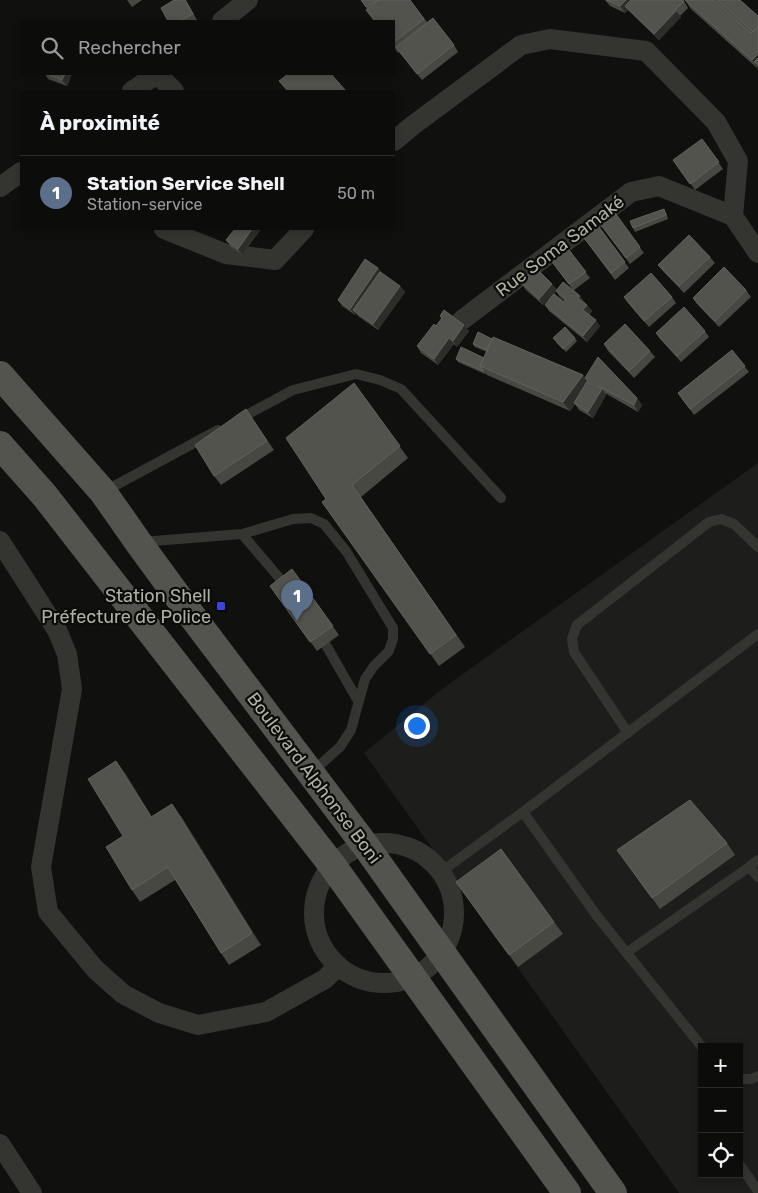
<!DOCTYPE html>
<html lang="fr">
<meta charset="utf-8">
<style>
body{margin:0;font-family:Rubik,sans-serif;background:#151514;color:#f1f3f6}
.controls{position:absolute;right:15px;bottom:15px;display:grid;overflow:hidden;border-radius:0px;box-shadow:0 2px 8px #0003}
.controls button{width:45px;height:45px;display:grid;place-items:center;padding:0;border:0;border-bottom:1px solid #2c2c2c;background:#0c0c0b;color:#f1f3f6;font:25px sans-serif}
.you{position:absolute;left:416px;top:725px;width:18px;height:18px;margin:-12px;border:4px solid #fff;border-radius:50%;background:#1a73e8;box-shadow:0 0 0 8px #1a73e833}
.badge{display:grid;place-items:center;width:32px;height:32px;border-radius:50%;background:#b45309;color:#fff;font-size:16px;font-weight:700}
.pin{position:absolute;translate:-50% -41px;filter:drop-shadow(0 1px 2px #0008)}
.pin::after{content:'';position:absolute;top:26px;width:18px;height:15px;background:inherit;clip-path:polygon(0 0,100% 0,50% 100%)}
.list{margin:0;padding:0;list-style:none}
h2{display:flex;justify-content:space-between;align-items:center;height:65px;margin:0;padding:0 20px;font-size:21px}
h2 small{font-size:16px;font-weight:400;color:#9a9b9d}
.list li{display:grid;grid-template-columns:32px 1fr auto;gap:15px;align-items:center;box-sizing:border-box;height:75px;padding:0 20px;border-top:1px solid #2c2c2c}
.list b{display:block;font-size:19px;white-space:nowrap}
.list p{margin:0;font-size:16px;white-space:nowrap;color:#9a9b9d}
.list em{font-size:16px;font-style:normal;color:#9a9b9d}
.icon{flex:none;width:28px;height:28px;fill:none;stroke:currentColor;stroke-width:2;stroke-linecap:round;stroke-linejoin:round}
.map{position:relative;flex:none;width:758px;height:1193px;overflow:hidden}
.search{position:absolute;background:#0c0c0b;box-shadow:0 2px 8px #0003;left:20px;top:20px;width:375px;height:55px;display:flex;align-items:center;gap:12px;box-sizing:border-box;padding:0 18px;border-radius:0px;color:#9a9b9d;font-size:19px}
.panel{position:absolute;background:#0c0c0b;box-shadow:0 2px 8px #0003;left:20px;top:90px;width:375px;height:140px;border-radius:0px}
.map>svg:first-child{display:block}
</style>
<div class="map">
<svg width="758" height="1193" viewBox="0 0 758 1193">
<rect width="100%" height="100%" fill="#10100f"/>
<path fill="#1d1d1b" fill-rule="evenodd" d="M758,463V1193H679L364,753L442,689ZM702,1047H739V1174H702Z"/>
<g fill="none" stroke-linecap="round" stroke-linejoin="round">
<path stroke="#343531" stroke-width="10" d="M239,419L293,390L356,374L380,380L401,389L501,498
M105,491L218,430
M242,534L287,587
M141,542L242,534L293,519L311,518L324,524L346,551L393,628V639L389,651L374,666L365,679L351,730L340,747L312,772
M326,645L358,701
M628,733L574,652L572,639L577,625L709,522L721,519L734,524L758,547
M523,812L597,916L702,1047
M749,867L758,877
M442,871L523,812L758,634
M626,953L749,867L758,860
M739,1079H751L758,1076
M739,1164L758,1191"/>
<path stroke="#343531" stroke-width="20" d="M222,21L248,0
M157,74L174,91
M132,91L157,74
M394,141L412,126L521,45L550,39L646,51L716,122L738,161L733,216
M0,187L21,172
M164,229L226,254L275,260L304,229
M462,320L631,192L659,186L733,216L758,253
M0,541L57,630L67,654L72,689L41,867L48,912L95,969L123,994L159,1013L198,1025L266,1012L325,979L337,967
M314 913a70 70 0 1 1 140 0a70 70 0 1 1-140 0Z
M0,1144L32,1193"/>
<path stroke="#53544d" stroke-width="28" d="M0,375L103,492L138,542L192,616L365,845L613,1193
M0,445L45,496L332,865L567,1193"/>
</g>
<path fill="#484843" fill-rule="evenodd" d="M127,0H142L132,7Z
M174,0H186L197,20L195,21H168Z
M361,0H410L427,22L454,45L458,52L422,80L399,52L398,53L394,47V21H374L366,10L367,9Z
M605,0L684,1L688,8L680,16L681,17L659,40L628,10L625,13L610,6Z
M685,0H740L758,16V69L691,9Z
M45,74H72L67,86L48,79Z
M702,139L723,169L695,190L673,160Z
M613,210L644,253L630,264L598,221Z
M666,212L668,219L635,232L633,228Z
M596,223L629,268L615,280L581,234Z
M235,229H261L242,255L231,247L226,240Z
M566,246L590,278L574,290L580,296L584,302L587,305L592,311L589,315L600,326L587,342L549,311L545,305L553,295L543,305L525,289L521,282L552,284L557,290H573L554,265ZM556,291L560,297L565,301L564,302L554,294Z
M710,257L715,263L684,293L663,271L658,265Z
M378,268L381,272L400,286L405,292L378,330L358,316L356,313L355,315L342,306L338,300Z
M746,290L751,297L719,327L697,304L693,298Z
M624,297H672L676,303L649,327L628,303Z
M440,316L469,331L457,347L454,344L438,365L421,353L417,346L436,326L442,319Z
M705,331L709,337L681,362L660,339L656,333Z
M553,338H575L577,341L566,352Z
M492,339L583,375L587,381L585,378L637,398L642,405L638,412L605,393L606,395L593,418L579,410L575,404L570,411L487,375L485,373V374L458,362L456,359L484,358L487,352L475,347L473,344Z
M604,344L650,351L655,357L634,378L608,351Z
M732,350L749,372L694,415L678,393Z
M354,383L408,458L361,497L465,647L439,666L322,502L326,499Z
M246,409L274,450L221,485L214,476Z
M292,569L339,635L317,651L270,586Z
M125,773L152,817L181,816L261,945L229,965L221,953L175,880L140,902L132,890L123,836Z
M727,843L735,855L660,909L617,850Z
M465,894L554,922L563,934L518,967Z"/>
<path fill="#2d2d2a" d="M626,0H637L625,6L628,10L625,13L620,6Z
M676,11L681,17L659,40L654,34Z
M758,54V65L754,62L758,67V69L752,60Z
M65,74H72L67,86L62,80Z
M252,229H261L242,255L238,249Z
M378,268L382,274L353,310L356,313L355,315L350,309Z
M552,284L557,290L543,305L539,299Z
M400,286L405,292L378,330L373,324Z
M580,296L584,302L583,304L578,298Z
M587,305L592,311L587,316L583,310Z
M596,320L600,326L587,342L583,336Z
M464,325L469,331L457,347L453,341Z
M449,338L454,344L438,365L434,359Z
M583,375L590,384L570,411L563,402Z
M598,386L601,390L602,389L606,395L593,418L588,412Z
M637,398L642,405L638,412L634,405Z
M116,761L125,773L159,829L151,817Z
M172,804L181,816L261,945L252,933Z"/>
<path fill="#53534d" stroke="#62625b" d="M174,0H185L193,14L180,21H168L161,8Z
M361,0H378L366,7Z
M379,0H410L424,19L394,42V21H375L366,10Z
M606,0H626L620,6Z
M631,0H682L684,1L675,10L676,11L654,34L625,6Z
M685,0H714L751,33L758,26V54L752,60Z
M717,0H740L758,16V26L753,32Z
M433,18L454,45L417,74L396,47Z
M758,58V65L754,62Z
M47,74H65L62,80Z
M288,74H331L346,91H288L279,81Z
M702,139L719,162L690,184L673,160Z
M664,209L666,215L633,228L630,221Z
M613,210L640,247L626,258L598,221Z
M596,223L625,262L611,273L581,234Z
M235,229H252L238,249L226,240Z
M689,235L710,257L679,286L658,265Z
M566,246L586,272L569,284L550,259Z
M365,259L378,268L350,309L338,300Z
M535,267L552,284L539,299L521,282Z
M724,267L746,290L715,321L693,298Z
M380,272L400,286L373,324L353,310Z
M651,273L672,297L644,321L624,297Z
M563,282L580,296L578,298L587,305L583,310L596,320L583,336L545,305L554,294L564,302L566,299L556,291Z
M684,307L705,331L677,356L656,333Z
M444,310L464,325L453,341L449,338L434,359L417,346L434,324L436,326L442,318L440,316Z
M625,324L650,351L629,371L604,344Z
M565,327L575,338L563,349L553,338Z
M478,332L492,339L487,350L473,344Z
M493,337L583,375L563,402L480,366Z
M461,347L484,358L480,366L483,370V371L456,359Z
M732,350L745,366L690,409L678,393Z
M598,357L637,398L634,405L598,386L602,389L588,412L574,403L588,380L585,378Z
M354,383L400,446L352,485L456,635L430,654L322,502L326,499L286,438Z
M246,409L267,441L214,476L195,445Z
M292,569L333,626L310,642L270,586Z
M116,761L151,817L172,804L252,933L221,953L168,867L132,890L106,847L123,836L88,779Z
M690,800L727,843L652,898L617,850Z
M501,849L554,922L509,955L456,882Z"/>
<rect fill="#3e43da" stroke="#0b0b0a" stroke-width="2" x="216" y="601" width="10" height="10" rx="2.5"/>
<g text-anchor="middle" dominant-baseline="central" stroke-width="4.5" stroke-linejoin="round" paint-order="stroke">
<g font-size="18" fill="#b0b0a2" stroke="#0b0b0a">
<text transform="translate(560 246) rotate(-37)">Rue Soma Samaké</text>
<text transform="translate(314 778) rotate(53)">Boulevard Alphonse Boni</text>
</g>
<g font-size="18" fill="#b0b0a2" stroke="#0b0b0a" text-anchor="end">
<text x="211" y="596">Station Shell<tspan x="211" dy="21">Préfecture de Police</tspan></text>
</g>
</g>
</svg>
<div class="controls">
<button>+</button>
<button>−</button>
<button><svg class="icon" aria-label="locate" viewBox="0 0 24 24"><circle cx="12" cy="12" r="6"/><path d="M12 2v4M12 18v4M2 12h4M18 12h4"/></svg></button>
</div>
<div class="you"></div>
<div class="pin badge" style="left:297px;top:621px;background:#5c6f8a">1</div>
<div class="search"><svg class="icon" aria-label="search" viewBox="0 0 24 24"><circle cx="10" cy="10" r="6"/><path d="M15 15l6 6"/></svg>Rechercher</div>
<section class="panel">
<h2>À proximité<small></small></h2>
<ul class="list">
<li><span class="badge" style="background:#5c6f8a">1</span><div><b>Station Service Shell</b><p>Station-service</p></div><em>50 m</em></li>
</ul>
</section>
</div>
